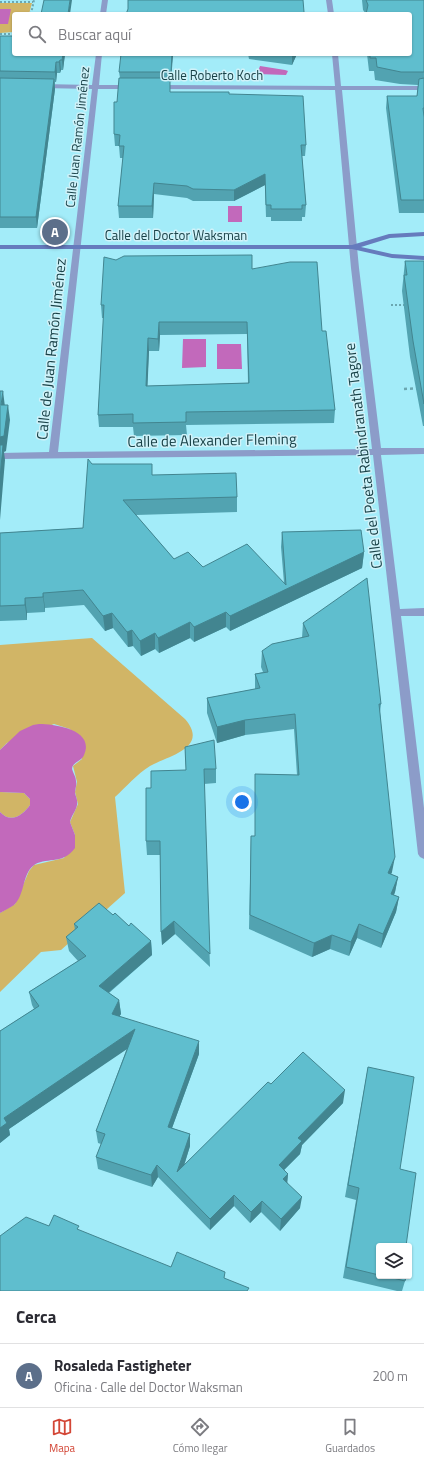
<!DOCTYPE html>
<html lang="es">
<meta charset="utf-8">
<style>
body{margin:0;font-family:"Titillium Web",sans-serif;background:#f2f2f3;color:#2b2b33}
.controls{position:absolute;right:12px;bottom:12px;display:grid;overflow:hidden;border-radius:4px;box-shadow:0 1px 3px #0004}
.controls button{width:36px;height:36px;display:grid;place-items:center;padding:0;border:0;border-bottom:1px solid #e1e1e2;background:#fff;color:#2b2b33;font:20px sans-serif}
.you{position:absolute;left:242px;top:802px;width:14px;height:14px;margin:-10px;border:3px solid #fff;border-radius:50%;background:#1a73e8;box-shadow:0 0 0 6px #1a73e833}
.badge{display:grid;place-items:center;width:26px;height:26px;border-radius:50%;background:#d34636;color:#fff;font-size:13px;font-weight:700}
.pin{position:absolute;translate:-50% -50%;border:2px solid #fff;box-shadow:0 1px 4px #0006}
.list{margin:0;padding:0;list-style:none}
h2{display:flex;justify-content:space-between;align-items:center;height:52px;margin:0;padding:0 16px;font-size:17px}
h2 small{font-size:13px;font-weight:400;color:#7c7c81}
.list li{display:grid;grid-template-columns:26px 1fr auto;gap:12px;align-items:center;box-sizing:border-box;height:64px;padding:0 16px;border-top:1px solid #e1e1e2}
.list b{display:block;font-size:15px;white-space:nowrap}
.list p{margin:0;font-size:13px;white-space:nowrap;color:#7c7c81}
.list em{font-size:13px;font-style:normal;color:#7c7c81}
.icon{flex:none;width:22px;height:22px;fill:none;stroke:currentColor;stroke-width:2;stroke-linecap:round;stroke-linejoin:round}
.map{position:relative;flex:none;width:424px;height:1291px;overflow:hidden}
.search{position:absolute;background:#fff;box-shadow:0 1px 3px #0004;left:12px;right:12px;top:12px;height:44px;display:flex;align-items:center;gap:10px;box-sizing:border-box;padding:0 14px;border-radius:4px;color:#7c7c81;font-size:15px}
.sheet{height:116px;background:#fff}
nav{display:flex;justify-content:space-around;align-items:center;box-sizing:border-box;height:56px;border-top:1px solid #e1e1e2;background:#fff;font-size:11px;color:#7c7c81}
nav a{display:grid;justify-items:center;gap:2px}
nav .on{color:#d34636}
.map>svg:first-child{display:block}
</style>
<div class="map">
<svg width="424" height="1291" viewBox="0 0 424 1291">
<rect width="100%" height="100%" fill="#a3ecf9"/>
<path fill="#d1b566" d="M0,3H32L29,14H14V32L0,33Z
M92,638L185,719C210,748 168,756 150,766C137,774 126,787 115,797L125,893L61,950L41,952L0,992V913L15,904L29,871L34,865L64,858L75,835L70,822L78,804L75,792L77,782L73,766L82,759L70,729L54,724L7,743L0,750V645Z
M0,792L24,793L30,799V805C23,815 11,824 0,812Z"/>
<path fill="#c269bb" d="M0,9H11L8,24H0Z
M260,66L285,70L288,71L286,75L257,74Z
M228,206H242V222H228Z
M183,339H206V367L182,368Z
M217,344H241L242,369H217Z
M39,724C56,724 95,730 84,755C82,761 72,762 72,769C73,773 76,777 76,781C77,785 75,789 75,793C76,797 78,801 77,805C76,811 71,816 70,822L75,835V848C62,866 45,856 33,866C22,875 25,895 14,905C10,908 5,910 0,913V812C11,824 23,815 30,805V799L24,793L0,792V750L20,731L33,725Z"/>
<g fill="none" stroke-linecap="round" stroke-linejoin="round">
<path stroke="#6ba7b1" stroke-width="2" stroke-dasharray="2 2" stroke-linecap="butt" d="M0,2H33
M31,14L34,0
M0,34H14
M391,305H406"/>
<path stroke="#6ba7b1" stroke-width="2.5" stroke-dasharray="3 3" stroke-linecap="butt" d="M404,389L424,388"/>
<path fill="#8c9cc9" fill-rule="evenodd" d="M102,0H108L106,14H100Z
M326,0H332L334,14H328Z
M96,54H102L99,85H132L135,87L132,89H98L58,452L372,449L351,268L335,90L158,89L155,87L158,85L335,86L332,54H338L341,86H424V90H342L359,268L381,448H424V454L381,455L400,609L424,608V616H401L424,808V859L420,857L418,854L373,455L0,459V453L49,452L92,89L42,88L39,86L42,84L92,85Z"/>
<path fill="#667bbd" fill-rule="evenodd" d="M424,232V236L390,238L361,247L392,254L424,256V260L392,258L352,249H0V245H352L389,234Z"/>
</g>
<path fill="#52a3b1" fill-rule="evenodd" d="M362,0H424V213H399L386,108L387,96H417L418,85L400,84L375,80L374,71H369L367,54H410L366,14L363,10Z
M0,36L14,54H65L63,70H61L60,73H57L56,82H55V89L37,228H0Z
M173,54L170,83V92L229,94L306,145L305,156H302L306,205L305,217H302V221H271V217H266L265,185L234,201H193L187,198L154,194L153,218H119L118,206L123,158H120L119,146H115L114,134L120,78L119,72Z
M248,54H297L292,65L249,59Z
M116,260L252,269L322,331L335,410L334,423L186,425L187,435L134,436L133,427H99L98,415L104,318H102L101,305ZM247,334L248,383L147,386L149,351H159L160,335Z
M405,261H424V426H423L410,357L402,291Z
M92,464L153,475L237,497V512L136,515L174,559L203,567L284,583L281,547L282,532L364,552L362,568L230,631L226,627L194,642L190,638L159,653L155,649L141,656L133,646L128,647L113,628L105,631L84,605L45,608V612L27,613V620L0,621V533L83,528Z
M303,623L381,704L380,712L392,872L391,874L398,877L395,892L394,895L399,897L396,912L381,948L357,938L349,956L330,949L312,957L249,929L251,836H255V774L297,775L294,729L245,735L217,743L207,713V698L255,689V674L263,672L261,667L262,651L302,638Z
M185,747L216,769V783L204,784L210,967L175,934L162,945L160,855H147L146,841L151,788L186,770Z
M113,915L151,941L152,955L109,993L119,1000L121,1014L119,1016L199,1054L172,1128L190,1134V1146L184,1166L271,1084L343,1103L302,1145L300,1154L284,1170L288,1174L287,1182L300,1208L280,1231L261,1212L250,1223L234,1206L210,1230L158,1177L152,1187L98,1169L96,1157L101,1144L98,1143L96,1131L127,1048L9,1129L10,1135L0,1143V1031L34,1009L32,1005L29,992L78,961L69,951L66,937L75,930L74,924Z
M368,1067L400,1169L379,1246V1276H406L405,1281L402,1291H397L343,1278L356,1200L345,1197Z"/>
<path fill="#428590" d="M70,0H72L70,14H68Z
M63,54H65L63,70L62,60Z
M172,54H173L171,83V72Z
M292,54H297L292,65Z
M60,60L61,70L60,73L59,62Z
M56,62L57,73L56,82L55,72Z
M54,79L55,89L37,228L36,217Z
M265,174V185L234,201V190Z
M154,183V194L153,218L152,206Z
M159,322L160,335L159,351L158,339Z
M148,338L149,351L147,399L146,386Z
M3,391L5,407L1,405Z
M8,405L10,420L6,451L4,452L5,460L0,520V437Z
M364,552L362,568L230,631V616Z
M43,593L45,608V612L43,597Z
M25,598L27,613V620L25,605Z
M226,612V627L194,642V627Z
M112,613L113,628L105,631L103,616Z
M190,622V638L159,653L158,638Z
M132,630L133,646L128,647L127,632Z
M155,633V649L141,656L140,641Z
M245,720V735L217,743V727Z
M395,857L392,872L385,887L388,873Z
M398,877L395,892L388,908L391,894Z
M399,897L396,912L381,948L383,934Z
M174,921L175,934L162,945L161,932Z
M359,924L357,938L349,956L351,942Z
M332,935L330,949L312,957L314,943Z
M151,941L152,955L101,999L99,986Z
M119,1000L121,1014L113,1027L112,1014Z
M135,1029L136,1043L9,1129L10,1135L0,1143V1128L4,1118Z
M199,1041V1054L168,1139V1127Z
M345,1090L343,1103L302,1145L300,1154L277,1177L279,1165L298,1138Z
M190,1134V1146L178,1184L177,1172Z
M157,1165L158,1177L152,1187L151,1175Z
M288,1174L287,1186L283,1179Z
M234,1195V1206L210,1230V1219Z
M302,1197L300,1208L280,1231L281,1219Z
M262,1201L261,1212L250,1223L251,1212Z"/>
<path fill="#5fbece" stroke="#428590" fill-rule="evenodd" d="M44,0H70L68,14H41Z
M128,0H303L304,12L305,14H126L128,9Z
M366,0H424V72H401L377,67L376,58H370V54H410V14H366L368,5Z
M0,36H14V54H63L62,60H60L59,62H56L55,72L0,71Z
M121,54H172L171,72H119Z
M0,78L54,79L36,217H0Z
M119,78H170V92H229V94L303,96L306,145H301L306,205H302V209H271V205H266L265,174L234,190L193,189L187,186L154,183L152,206H118L124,146H119L120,135L114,134V102H117Z
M424,78V108H423L424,117V200H401L387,96H417L419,79Z
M252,255V269L290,262H317L322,331H326L335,410L186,412V422L133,423V414L98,415L104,305H101L104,257L116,260L124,256ZM159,322H247L249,383L146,386L148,338L158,339Z
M405,261H424V404L413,341L404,275H407Z
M0,391H3L1,405H8L4,436L0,437Z
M0,445H3L0,478Z
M88,459L92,464H152V475L236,473L237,497L123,500L174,559L188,552L203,567L247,544L286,585L282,532L361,530L364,552L230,616L226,612L194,627L190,622L158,638L155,633L140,641L132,630L127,632L112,613L103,616L83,590L43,593V597L25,598V605L0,606V533L83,528Z
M367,578L381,704H379L395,857L388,873L398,877L391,894L399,897L383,934L359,924L351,942L332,935L314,943L250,915L251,836H255V774L299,775L295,714L245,720L217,727L207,698L260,688L255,674L268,672L262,651L272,644L309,636L303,623Z
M214,740L216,769H204L210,954L174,921L161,932L160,841H146V788H151V771L186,770L185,747Z
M99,903L113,915L115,913L129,926L131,923L151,941L99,986L119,1000L112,1014L199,1041L168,1127L190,1134L177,1172L268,1082L271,1084L303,1052L345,1090L298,1138L302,1141L279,1165L288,1174L283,1179L302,1197L281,1219L262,1201L251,1212L234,1195L210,1219L157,1165L151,1175L96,1157L105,1134L96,1131L135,1029L4,1118L7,1123L0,1128V1031L39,1006L29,992L86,956L66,937L78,927L74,924Z
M368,1067L414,1077L400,1169L416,1173L406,1246H379V1275L346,1267L359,1188L348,1185Z
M54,1215L79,1226L77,1229L171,1267L177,1252L225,1272L224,1278L249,1288L247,1291H0V1236L26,1217L49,1226Z
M385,1276H406L405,1281Z"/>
<g text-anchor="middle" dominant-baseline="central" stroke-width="3" stroke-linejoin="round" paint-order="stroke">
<g font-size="13" fill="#194248" stroke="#d0f2f9">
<text x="212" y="75">Calle Roberto Koch</text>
<text transform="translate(77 137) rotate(-84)">Calle Juan Ramón Jiménez</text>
<text x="176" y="235">Calle del Doctor Waksman</text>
</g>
<g font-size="15" fill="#194248" stroke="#d0f2f9">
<text transform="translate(51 349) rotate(-84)">Calle de Juan Ramón Jiménez</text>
<text transform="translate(212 440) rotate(-1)">Calle de Alexander Fleming</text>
<text transform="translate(363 456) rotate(-97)">Calle del Poeta Rabindranath Tagore</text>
</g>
</g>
</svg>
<div class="controls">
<button><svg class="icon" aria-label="layers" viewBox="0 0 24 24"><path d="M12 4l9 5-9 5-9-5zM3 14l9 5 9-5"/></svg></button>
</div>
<div class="you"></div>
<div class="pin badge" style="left:55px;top:232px;background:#5c6f8a">A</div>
<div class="search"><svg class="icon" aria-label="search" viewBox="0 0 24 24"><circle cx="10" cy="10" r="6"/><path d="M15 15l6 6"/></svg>Buscar aquí</div>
</div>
<section class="sheet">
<h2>Cerca<small></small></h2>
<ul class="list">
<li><span class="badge" style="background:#5c6f8a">A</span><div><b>Rosaleda Fastigheter</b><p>Oficina · Calle del Doctor Waksman</p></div><em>200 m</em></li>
</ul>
</section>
<nav>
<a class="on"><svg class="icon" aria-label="map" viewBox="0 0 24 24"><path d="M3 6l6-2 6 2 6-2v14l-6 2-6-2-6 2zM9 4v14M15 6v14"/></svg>Mapa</a>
<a><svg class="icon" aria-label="directions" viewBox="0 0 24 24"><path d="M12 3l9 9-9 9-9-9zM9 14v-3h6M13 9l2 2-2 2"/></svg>Cómo llegar</a>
<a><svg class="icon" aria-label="saved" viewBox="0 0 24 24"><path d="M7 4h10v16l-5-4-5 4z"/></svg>Guardados</a>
</nav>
